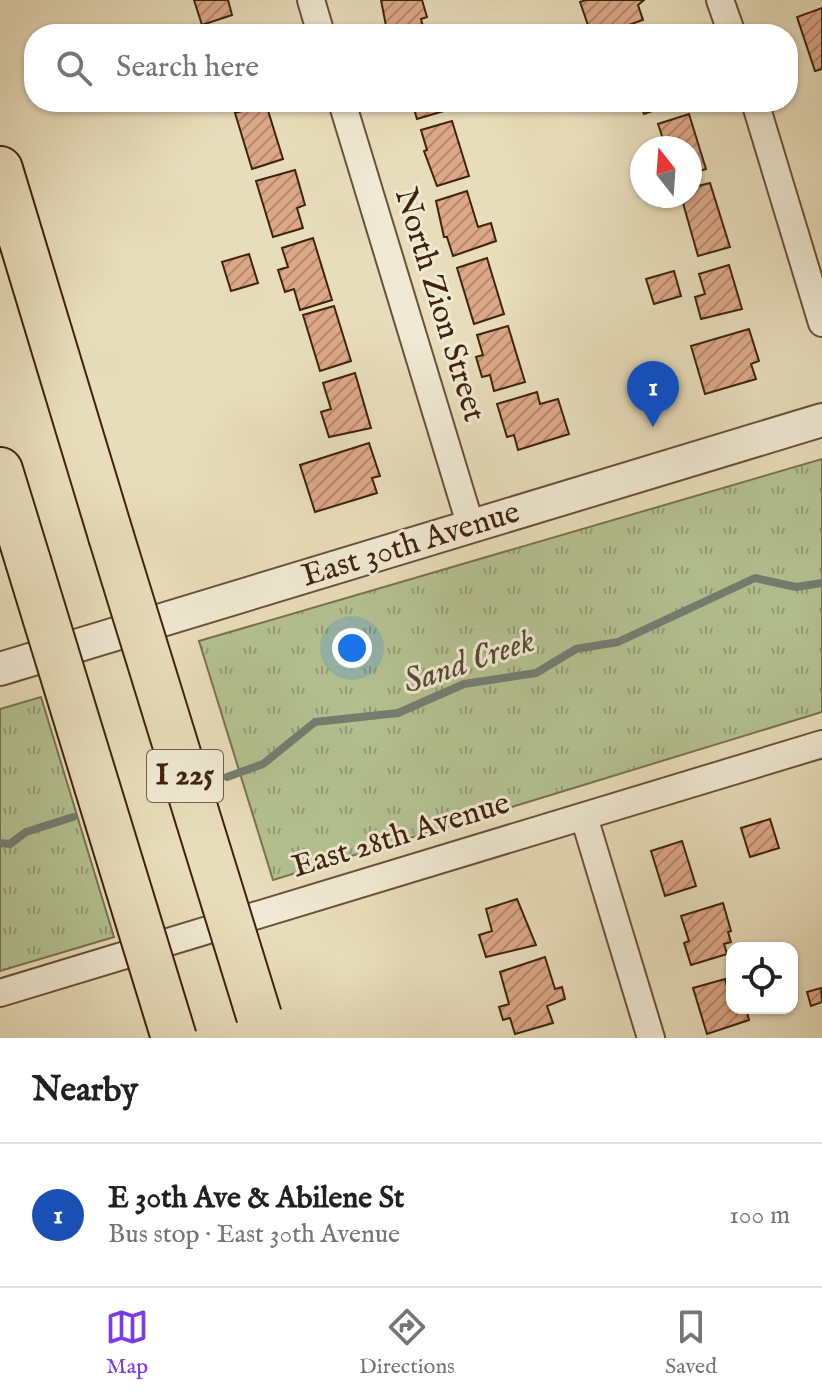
<!DOCTYPE html>
<meta charset="utf-8">
<style>
body{margin:0;font-family:"IM FELL English",serif;background:#f2f2f2;color:#202124}
.controls{position:absolute;right:24px;bottom:24px;display:grid;overflow:hidden;border-radius:16px;box-shadow:0 2px 6px #0004}
.controls button{width:72px;height:72px;display:grid;place-items:center;padding:0;border:0;border-bottom:2px solid #e0e0e0;background:#fff;color:#202124;font:40px sans-serif}
.compass{position:absolute;left:630px;top:136px;width:72px;height:72px;border-radius:50%;background:#fff;box-shadow:0 2px 6px #0004;rotate:343deg}
.you{position:absolute;left:352px;top:648px;width:28px;height:28px;margin:-20px;border:6px solid #fff;border-radius:50%;background:#1a73e8;box-shadow:0 0 0 12px #1a73e833}
.badge{display:grid;place-items:center;width:52px;height:52px;border-radius:50%;background:#7c3aed;color:#fff;font-size:26px;font-weight:700}
.pin{position:absolute;translate:-50% -66px;filter:drop-shadow(0 2px 4px #0008)}
.pin::after{content:'';position:absolute;top:42px;width:28px;height:24px;background:inherit;clip-path:polygon(0 0,100% 0,50% 100%)}
.list{margin:0;padding:0;list-style:none}
h2{display:flex;justify-content:space-between;align-items:center;height:104px;margin:0;padding:0 32px;font-size:34px}
h2 small{font-size:26px;font-weight:400;color:#757577}
.list li{display:grid;grid-template-columns:52px 1fr auto;gap:24px;align-items:center;box-sizing:border-box;height:144px;padding:0 32px;border-top:2px solid #e0e0e0}
.list b{display:block;font-size:30px;white-space:nowrap}
.list p{margin:0;font-size:26px;white-space:nowrap;color:#757577}
.list em{font-size:26px;font-style:normal;color:#757577}
.icon{flex:none;width:44px;height:44px;fill:none;stroke:currentColor;stroke-width:2;stroke-linecap:round;stroke-linejoin:round}
.map{position:relative;flex:none;width:822px;height:1038px;overflow:hidden}
.search{position:absolute;background:#fff;box-shadow:0 2px 6px #0004;left:24px;right:24px;top:24px;height:88px;display:flex;align-items:center;gap:20px;box-sizing:border-box;padding:0 28px;border-radius:32px;color:#757577;font-size:30px}
.sheet{height:248px;background:#fff}
nav{display:flex;justify-content:space-around;align-items:center;box-sizing:border-box;height:112px;border-top:2px solid #e0e0e0;background:#fff;font-size:22px;color:#757577}
nav a{display:grid;justify-items:center;gap:4px}
nav .on{color:#7c3aed}
.map>svg:first-child{display:block}
</style>
<div class="map">
<svg width="822" height="1038" viewBox="0 0 822 1038">
<defs>
<pattern id="grass-tufts" width="24" height="20" patternUnits="userSpaceOnUse" patternTransform="scale(2)"><rect width="24" height="20" fill="#b4c191"/><path d="M3 7l-1-3M5 7V3M7 7l1-3M15 17l-1-3M17 17v-4M19 17l1-3" fill="none" stroke="#949c75"/></pattern>
<pattern id="building-hatch" width="6" height="6" patternUnits="userSpaceOnUse" patternTransform="scale(2)"><rect width="6" height="6" fill="#dda888"/><path d="M-1 1l2-2M0 6l6-6M5 7l2-2" fill="none" stroke="#b5886d"/></pattern>
</defs>
<rect width="100%" height="100%" fill="#e8ddbb"/>
<filter id="stains"><feTurbulence type="fractalNoise" baseFrequency=".0025" numOctaves="4"/><feColorMatrix values="0 0 0 0 .2 0 0 0 0 .09 0 0 0 0 .02 0 0 0 .5 -.17"/></filter>
<radialGradient id="worn" r=".72"><stop offset=".6" stop-color="#630" stop-opacity="0"/><stop offset="1" stop-color="#630" stop-opacity=".3"/></radialGradient>
<path fill="url(#grass-tufts)" stroke="#7a724e" stroke-width="2" d="M822,459V712L273,880L199,641Z
M41,697L114,937L0,971V709Z"/>
<g fill="none" stroke-linecap="round" stroke-linejoin="round">
<path stroke="#747e70" stroke-width="8" d="M227,777L263,764L315,722L398,713L464,684L536,673L576,649L618,642L755,578L796,587L822,583
M0,843L10,844L26,832L73,817"/>
</g>
<path fill="url(#building-hatch)" stroke="#3f230b" stroke-width="2" d="M194,0H228L232,15L202,25Z
M381,0H422L427,17L421,19L425,34L387,31Z
M586,0H644L638,5L643,20L603,34H591L580,2Z
M822,8V69L815,71L797,17Z
M412,102H474L417,119Z
M639,102H675V103L644,114Z
M266,104L283,159L252,169L235,113Z
M689,114L706,169L690,174V148H666L658,124Z
M452,121L469,176L437,186L424,151L427,150L421,130Z
M295,170L305,205L297,208L303,228L273,237L256,181Z
M710,183L730,247L698,256L681,196H690V188Z
M467,191L478,227L491,223L496,241L453,256L447,237H444L436,201Z
M313,238L332,300L300,310L294,289L285,292L278,270L288,267L282,248Z
M249,254L258,283L231,291L222,262Z
M487,258L504,314L474,324L457,268Z
M729,265L742,309L701,319L695,297L705,294L699,274Z
M674,271L681,296L654,304L646,279Z
M334,306L351,361L320,371L303,315Z
M508,326L525,382L494,391L490,375L482,377L476,357L483,355L477,335Z
M749,329L759,361L751,364L756,379L705,394L691,346Z
M355,373L371,428L329,437L321,412L331,409L323,383Z
M537,392L540,404L558,399L569,434L518,450L514,435L507,437L497,404Z
M369,443L380,476L372,478L377,493L315,512L300,465Z
M770,819L779,848L750,857L741,828Z
M682,841L696,886L665,896L651,851Z
M517,899L536,945L486,957L479,935L492,931L486,909Z
M723,903L731,931L728,932L731,942L724,944L727,954L691,965L684,943L689,941L681,916Z
M545,957L555,989L562,987L565,999L547,1006L553,1023L515,1034L510,1018L503,1020L499,1007L509,1004L500,972Z
M725,979L729,994L732,993V1008H746L749,1020L707,1034L693,988Z
M821,988L822,1002L811,1006L807,992Z"/>
<g fill="none" stroke-linecap="round" stroke-linejoin="round">
<g stroke="#695237" stroke-width="30">
<path id="minor" d="M311,0L321,34
M720,0L732,34
M342,102L471,527
M755,102L822,323
M584,817L651,1038
M0,993L822,744"/>
</g>
<g stroke="#695237" stroke-width="36">
<path id="tertiary" d="M0,669L822,420"/>
</g>
<g stroke="#3f230b" stroke-width="48">
<path id="motorway" d="M0,169L111,536
M0,470L28,561"/>
</g>
<use href="#minor" stroke="#f0e9d3" stroke-width="26"/>
<use href="#tertiary" stroke="#f0e9d3" stroke-width="32"/>
<use href="#motorway" stroke="#e8ddbb" stroke-width="44"/>
<g stroke="#3f230b" stroke-width="48" stroke-linecap="butt">
<path id="motorway-bridge" d="M111,536L259,1016
M28,561L174,1038"/>
</g>
<use href="#motorway-bridge" stroke="#e8ddbb" stroke-width="44"/>
</g>
<g text-anchor="middle" dominant-baseline="central" stroke-width="6" stroke-linejoin="round" paint-order="stroke">
<rect fill="#f0e9d3" stroke="#745e47" stroke-width="2" x="147" y="750" width="76" height="52" rx="6"/>
<g font-size="30" font-weight="bold" fill="#3f230b">
<text x="185" y="776">I 225</text>
</g>
<g font-size="32" fill="#3f230b" stroke="#f0e9d3">
<text transform="translate(439 305) rotate(73)">North Zion Street</text>
<text transform="translate(411 545) rotate(-17)">East 30th Avenue</text>
<text transform="translate(401 836) rotate(-17)">East 28th Avenue</text>
</g>
<g font-size="34" font-style="italic" fill="#554935" stroke="#f0e9d3">
<text transform="translate(469 662) rotate(-19)">Sand Creek</text>
</g>
</g>
<rect width="100%" height="100%" filter="url(#stains)"/>
<rect width="100%" height="100%" fill="url(#worn)"/>
</svg>
<div class="controls">
<button><svg class="icon" aria-label="locate" viewBox="0 0 24 24"><circle cx="12" cy="12" r="6"/><path d="M12 2v4M12 18v4M2 12h4M18 12h4"/></svg></button>
</div>
<svg class="compass" viewBox="-18 -18 36 36"><path d="M0-13l5 13h-10z" fill="#e53935"/><path d="M0 13l5-13h-10z" fill="#757577"/></svg>
<div class="you"></div>
<div class="pin badge" style="left:653px;top:427px;background:#1a4fb4">1</div>
<div class="search"><svg class="icon" aria-label="search" viewBox="0 0 24 24"><circle cx="10" cy="10" r="6"/><path d="M15 15l6 6"/></svg>Search here</div>
</div>
<section class="sheet">
<h2>Nearby<small></small></h2>
<ul class="list">
<li><span class="badge" style="background:#1a4fb4">1</span><div><b>E 30th Ave &amp; Abilene St</b><p>Bus stop · East 30th Avenue</p></div><em>100 m</em></li>
</ul>
</section>
<nav>
<a class="on"><svg class="icon" aria-label="map" viewBox="0 0 24 24"><path d="M3 6l6-2 6 2 6-2v14l-6 2-6-2-6 2zM9 4v14M15 6v14"/></svg>Map</a>
<a><svg class="icon" aria-label="directions" viewBox="0 0 24 24"><path d="M12 3l9 9-9 9-9-9zM9 14v-3h6M13 9l2 2-2 2"/></svg>Directions</a>
<a><svg class="icon" aria-label="saved" viewBox="0 0 24 24"><path d="M7 4h10v16l-5-4-5 4z"/></svg>Saved</a>
</nav>
